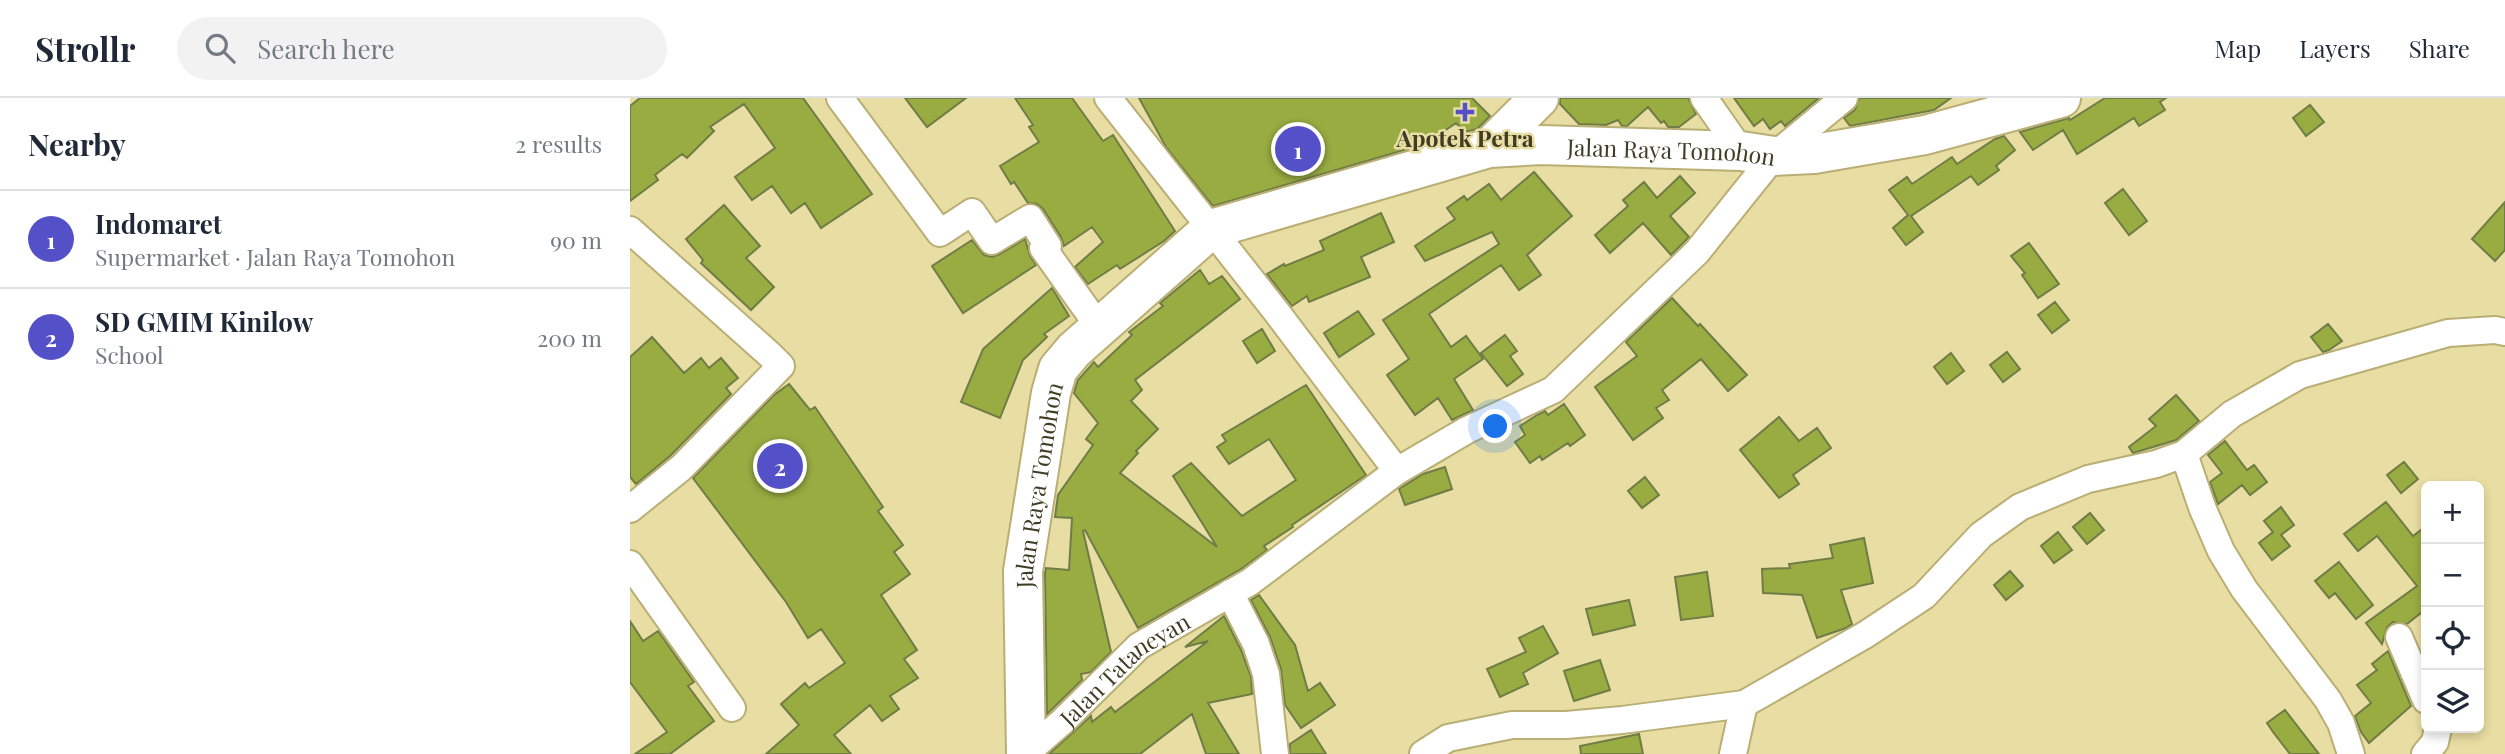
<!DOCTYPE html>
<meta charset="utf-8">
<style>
body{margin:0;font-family:"Playfair Display",serif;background:#f2f2f3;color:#1f2937}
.controls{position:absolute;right:21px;bottom:21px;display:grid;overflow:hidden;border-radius:10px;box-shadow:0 4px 10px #0003}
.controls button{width:63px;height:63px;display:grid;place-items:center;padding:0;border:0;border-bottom:2px solid #e0e1e3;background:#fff;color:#1f2937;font:35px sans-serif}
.you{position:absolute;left:866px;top:329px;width:24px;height:24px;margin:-18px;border:5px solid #fff;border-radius:50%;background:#1a73e8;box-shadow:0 0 0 10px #1a73e833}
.badge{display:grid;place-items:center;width:46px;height:46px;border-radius:50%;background:#5451c8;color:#fff;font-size:23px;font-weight:700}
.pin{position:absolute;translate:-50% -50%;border:4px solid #fff;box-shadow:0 2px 7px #0006}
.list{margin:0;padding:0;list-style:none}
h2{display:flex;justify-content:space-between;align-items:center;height:91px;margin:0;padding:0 28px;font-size:30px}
h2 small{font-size:23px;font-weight:400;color:#747a83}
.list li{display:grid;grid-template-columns:46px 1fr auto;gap:21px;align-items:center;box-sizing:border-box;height:98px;padding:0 28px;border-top:2px solid #e0e1e3}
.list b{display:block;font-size:26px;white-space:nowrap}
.list p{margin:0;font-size:23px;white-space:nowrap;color:#747a83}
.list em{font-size:23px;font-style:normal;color:#747a83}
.icon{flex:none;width:38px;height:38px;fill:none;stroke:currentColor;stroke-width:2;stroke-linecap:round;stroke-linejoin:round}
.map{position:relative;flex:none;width:1875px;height:656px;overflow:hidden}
header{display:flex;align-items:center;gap:42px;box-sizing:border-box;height:98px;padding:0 35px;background:#fff;border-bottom:2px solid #e0e1e3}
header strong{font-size:33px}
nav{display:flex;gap:38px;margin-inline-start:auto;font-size:24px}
.search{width:490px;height:63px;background:#f2f2f3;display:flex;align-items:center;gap:18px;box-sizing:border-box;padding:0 24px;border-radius:38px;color:#747a83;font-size:26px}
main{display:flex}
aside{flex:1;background:#fff}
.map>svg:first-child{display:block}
</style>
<header>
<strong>Strollr</strong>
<div class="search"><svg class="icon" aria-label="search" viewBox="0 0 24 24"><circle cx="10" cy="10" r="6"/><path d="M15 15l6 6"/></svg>Search here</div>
<nav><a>Map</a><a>Layers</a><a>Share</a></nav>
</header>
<main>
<aside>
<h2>Nearby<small>2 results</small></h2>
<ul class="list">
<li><span class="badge">1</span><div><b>Indomaret</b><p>Supermarket · Jalan Raya Tomohon</p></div><em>90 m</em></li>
<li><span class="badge">2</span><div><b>SD GMIM Kinilow</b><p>School</p></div><em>200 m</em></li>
</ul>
</aside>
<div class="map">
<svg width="1875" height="656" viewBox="0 0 1875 656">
<rect width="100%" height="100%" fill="#e8dda2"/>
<path fill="#98ac42" stroke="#707c46" stroke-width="2" d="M10,0H173L242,96L191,130L175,105L161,115L142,88L122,102L105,79L145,50L114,6L80,29L84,33L57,60L52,56L25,77L28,82L0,103V8Z
M275,0H336L297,29Z
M385,0H442L473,43L483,37L545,133L534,143L490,171L487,167L458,186L445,169L473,144L462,129L434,148L431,139L413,111L407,106L398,105L384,84L381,86L370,68L409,44L399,29L403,27Z
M509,0H842L860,18L847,31L835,34L826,25L795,46L583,108L536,49Z
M930,0H1058L1066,16L1049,29H1038L1034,23L1031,25L1018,9L997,28H992L988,22L976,27L949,26L930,6Z
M1104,0H1189L1155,28L1151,23L1140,31L1133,21L1124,28Z
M1229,0H1321L1304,12L1220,28L1214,20L1225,12Z
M1475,0H1536L1530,4L1535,12L1509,28L1504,20L1447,56L1433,32L1403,52L1390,34L1439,20L1440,22Z
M1680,7L1694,24L1676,38L1663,20Z
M1374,38L1385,52L1366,68L1369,72L1348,87L1341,78L1281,118L1293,134L1276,147L1263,130L1278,117L1259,92L1277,79L1282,86L1322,59L1327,66L1365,41Z
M904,74L942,118L897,157L911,177L889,192L871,167L799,216L821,249L836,238L853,261L824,281L843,312L822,322L808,300L785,317L757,277L779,261L753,222L869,146L862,134L795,163L785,148L825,121L817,110L834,98L837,102L859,86L871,102Z
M1050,78L1065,95L1040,118L1059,139L1041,157L1013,125L980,155L965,137L998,108L993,102L1014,84L1027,100Z
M1493,91L1517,123L1499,137L1475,105Z
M1875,104V152L1865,163L1842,141Z
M94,107L130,148L116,160L144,189L121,212L71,165L73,162L56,141Z
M751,115L764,144L731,159L740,179L679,204L677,198L662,208L637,176L654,166L655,168L694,152L690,143Z
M395,141L400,158L406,167L333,215L302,168L342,142L354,157L362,159L370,156Z
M1399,145L1429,186L1408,200L1392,177L1395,175L1381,158Z
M570,172L579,186L592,178L610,201L505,282L512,292L501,303L528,331L506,353L508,355L490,375L587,449L543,378L561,365L612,418L666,382L639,341L599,366L587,349L596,343L592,337L676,287L736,377L662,427L663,429L634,448L637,452L611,471L508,530L455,432L453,433L481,554L461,574L451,576L452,582L417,616L415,475L416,470L439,472L442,420L425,419L428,397L463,347L456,341L468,325L444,295L448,282L464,264L468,269L502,237L499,234L533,208L530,205Z
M422,190L439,218L414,236L417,239L393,262L370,320L331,304L353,251Z
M1042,200L1068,228L1070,226L1117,277L1098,293L1071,261L1032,292L1039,302L1026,310L1033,320L1003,342L965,289L1007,258L996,244Z
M1425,204L1439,222L1422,235L1408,217Z
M728,213L744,236L709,259L694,235Z
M1698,226L1712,243L1699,252L1693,254L1681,239Z
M632,231L645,253L627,265L613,243Z
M875,237L887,253L880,258L893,276L877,288L851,255Z
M22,239L54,275L71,260L79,270L91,260L108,280L96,290L101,296L40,358L6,386L0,379V259Z
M1377,254L1390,271L1373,284L1360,267Z
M1321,255L1334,273L1317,286L1304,269Z
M159,286L180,312L185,309L253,409L248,413L273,447L264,454L280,476L251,497L287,552L274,561L288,580L260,598L269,611L252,623L240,607L204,637L221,656H136L169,627L151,606L175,585L179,590L215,565L191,531L178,540L156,504L63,380L144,297Z
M1546,297L1569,323L1546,342L1503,355L1499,349L1526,328L1519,321Z
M934,306L955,337L940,348L938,345L912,362L910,358L900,365L885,344L895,337L890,328L907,317L915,313L918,317Z
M1149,319L1169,343L1187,330L1201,350L1163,377L1169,386L1149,400L1110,352Z
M1595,343L1617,372L1624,367L1637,384L1620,397L1612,387L1588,406L1580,384L1592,375L1578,357Z
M1774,364L1788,381L1771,395L1757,377Z
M815,369L822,391L775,407L769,391L793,376Z
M1015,379L1029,397L1012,410L998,393Z
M1756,404L1783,438L1796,428V511L1777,526L1763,524L1757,529L1752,546L1736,525L1787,488L1747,438L1728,453L1714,436Z
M1651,409L1664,427L1651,437L1660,448L1642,462L1629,445L1643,434L1634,423Z
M1460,415L1474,432L1457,446L1443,429Z
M1428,434L1442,452L1424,465L1411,448Z
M1234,440L1243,485L1211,492L1222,526L1216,530L1187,540L1172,497L1133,495L1132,471L1160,470L1159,466L1203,460L1200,447Z
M1709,464L1743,507L1726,521L1705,495L1699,500L1685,483Z
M1380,473L1393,488L1376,502L1364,487Z
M1077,474L1083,518L1051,522L1045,479Z
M629,497L665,547L678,593L690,585L705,607L671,630L655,607L651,571L640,539L621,502Z
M999,502L1005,527L963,537L956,511Z
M594,518L611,552L621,579L622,596L578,605L609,656H576L562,616L510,656H419L461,618L462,624L481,609L485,614L578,543L555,549Z
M0,523L13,543L28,533L64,584L58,588L84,623L40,656H5L37,634L0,584Z
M913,528L928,555L893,575L898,586L870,599L857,571L896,554L889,540Z
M1758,553L1781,608L1739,645L1731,634L1725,618L1741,605L1727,587L1747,572L1742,566Z
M970,562L980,592L944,603L934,573Z
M1655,612L1689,656H1660L1643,634L1637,625Z
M681,632L696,656H660V646Z
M1009,636L1013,656H951L950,648Z"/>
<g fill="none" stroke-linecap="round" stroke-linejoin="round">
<g stroke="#b9ae74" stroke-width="30">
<g id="street">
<path d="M210,0L310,135L342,114L362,143L400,120L418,148L413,150L469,229"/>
<path d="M478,0L645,212L767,373"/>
<path d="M1074,0L1111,53"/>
<path d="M0,132L139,256L151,268L51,370L0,411"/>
<path d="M1554,356L1572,409L1591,453L1614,491L1698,602L1711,625L1721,656"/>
<path d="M0,466L102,610"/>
<path d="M600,495L626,546L636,576L645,656"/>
<path d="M1769,539L1796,602"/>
<path id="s1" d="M396,655L433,623L509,548L620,484L767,373L837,332L923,292L1067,154L1144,58L1214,0"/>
<path d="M793,656L818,640L882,627H936L992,622L1114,606L1235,537L1294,498L1351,437L1390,409L1458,381L1526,366L1554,356L1602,316L1670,277L1818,235L1865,232L1875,234"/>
<path d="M1103,656L1114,606"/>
<path d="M1795,656L1805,644L1808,630"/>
</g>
</g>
<g stroke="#b9ae74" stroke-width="42">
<path id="secondary" d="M859,50L909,0"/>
</g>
<g stroke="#b9ae74" stroke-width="42">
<g id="highway">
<path id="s2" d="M396,656L393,473L421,295L428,271L444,252L581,131L859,50L911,47L1111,53L1144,58L1184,56L1295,37L1431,0"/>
</g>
</g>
<use href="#street" stroke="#fff" stroke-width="26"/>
<use href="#secondary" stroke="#fff" stroke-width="38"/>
<use href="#highway" stroke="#fff" stroke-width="38"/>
</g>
<path fill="#5451c8" stroke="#e8dda2" stroke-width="2.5" d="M831.5 3.5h7v7h7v7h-7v7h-7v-7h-7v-7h7z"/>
<g text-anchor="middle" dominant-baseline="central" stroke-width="5" stroke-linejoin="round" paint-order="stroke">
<g font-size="23" font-weight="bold" fill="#413d25" stroke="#e8dda2">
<text x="835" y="39">Apotek Petra</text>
</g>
<g font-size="23" fill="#413d25" stroke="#e8dda2">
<text stroke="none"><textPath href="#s2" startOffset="1068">Jalan Raya Tomohon</textPath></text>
<text stroke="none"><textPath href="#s2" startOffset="270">Jalan Raya Tomohon</textPath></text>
<text stroke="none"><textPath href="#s1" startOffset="130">Jalan Tataneyan</textPath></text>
</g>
</g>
</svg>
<div class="controls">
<button>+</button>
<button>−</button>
<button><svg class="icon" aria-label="locate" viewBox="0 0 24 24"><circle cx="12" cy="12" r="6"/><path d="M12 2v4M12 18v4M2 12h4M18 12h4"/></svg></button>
<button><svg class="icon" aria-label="layers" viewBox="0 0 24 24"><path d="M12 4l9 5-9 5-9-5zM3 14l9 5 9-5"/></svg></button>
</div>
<div class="you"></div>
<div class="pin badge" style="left:668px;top:51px">1</div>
<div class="pin badge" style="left:150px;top:368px">2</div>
</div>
</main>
